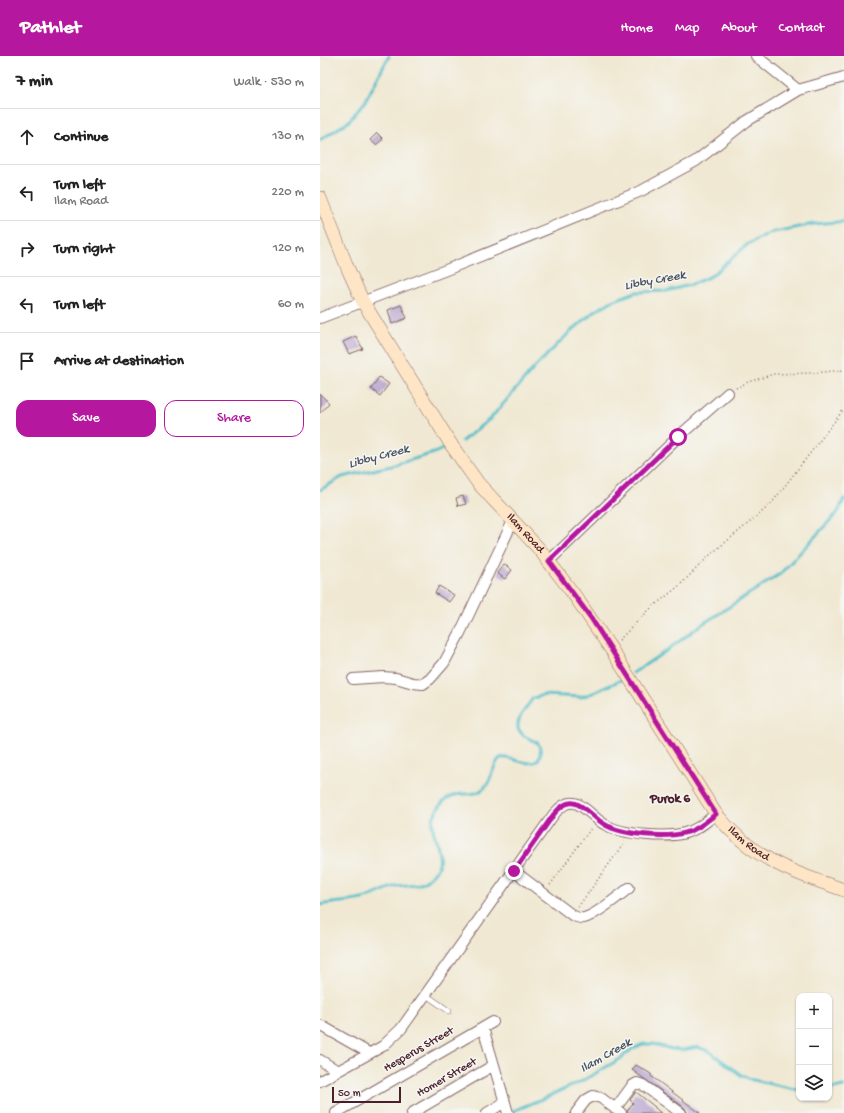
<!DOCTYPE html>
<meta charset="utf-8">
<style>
body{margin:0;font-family:"Gochi Hand",sans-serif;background:#f6f6f6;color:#222}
.controls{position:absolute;right:12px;bottom:12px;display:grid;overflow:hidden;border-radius:8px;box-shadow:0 1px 3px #0004}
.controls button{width:36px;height:36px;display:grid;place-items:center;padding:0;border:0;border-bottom:1px solid #e0e0e0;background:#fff;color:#222;font:20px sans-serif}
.scale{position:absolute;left:12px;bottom:10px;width:69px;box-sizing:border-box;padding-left:4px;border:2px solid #4a1f2b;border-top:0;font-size:11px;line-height:14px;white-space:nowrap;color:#4a1f2b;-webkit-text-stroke:3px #f6f6f2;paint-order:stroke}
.stop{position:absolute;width:12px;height:12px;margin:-9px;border:3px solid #b5179e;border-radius:50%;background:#fff}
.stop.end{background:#b5179e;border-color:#fff;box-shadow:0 1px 4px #0008}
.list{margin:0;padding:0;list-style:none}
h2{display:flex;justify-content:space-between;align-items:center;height:52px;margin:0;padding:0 16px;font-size:17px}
h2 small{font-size:13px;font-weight:400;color:#767676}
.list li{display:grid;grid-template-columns:26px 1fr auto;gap:12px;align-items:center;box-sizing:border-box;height:56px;padding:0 16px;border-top:1px solid #e0e0e0}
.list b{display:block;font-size:15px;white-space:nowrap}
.list p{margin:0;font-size:13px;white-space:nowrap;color:#767676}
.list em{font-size:13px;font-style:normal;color:#767676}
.actions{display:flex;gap:8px;padding:12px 16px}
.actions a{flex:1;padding:9px 0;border:1px solid #b5179e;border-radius:12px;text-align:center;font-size:14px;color:#b5179e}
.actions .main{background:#b5179e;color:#fff}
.icon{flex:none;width:22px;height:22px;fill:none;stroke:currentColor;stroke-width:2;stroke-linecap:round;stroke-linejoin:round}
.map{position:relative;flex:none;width:524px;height:1057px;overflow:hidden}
header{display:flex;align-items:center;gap:24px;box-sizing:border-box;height:56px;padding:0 20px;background:#b5179e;color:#fff}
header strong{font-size:19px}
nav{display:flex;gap:22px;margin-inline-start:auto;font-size:14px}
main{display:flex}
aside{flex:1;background:#fff}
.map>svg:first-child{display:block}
</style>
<header>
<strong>Pathlet</strong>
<nav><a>Home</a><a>Map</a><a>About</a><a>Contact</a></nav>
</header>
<main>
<aside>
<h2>7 min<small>Walk · 530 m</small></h2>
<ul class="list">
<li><svg class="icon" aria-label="ahead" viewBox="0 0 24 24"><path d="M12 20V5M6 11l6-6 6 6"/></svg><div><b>Continue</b></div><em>130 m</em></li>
<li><svg class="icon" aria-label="left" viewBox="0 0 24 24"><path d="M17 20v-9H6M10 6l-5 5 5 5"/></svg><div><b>Turn left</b><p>Ilam Road</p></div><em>220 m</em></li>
<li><svg class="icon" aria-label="right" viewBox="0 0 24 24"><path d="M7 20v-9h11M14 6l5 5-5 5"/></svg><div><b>Turn right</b></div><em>120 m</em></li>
<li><svg class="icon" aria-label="left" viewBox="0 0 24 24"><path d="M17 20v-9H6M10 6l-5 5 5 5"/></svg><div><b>Turn left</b></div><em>60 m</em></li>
<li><svg class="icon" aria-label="arrive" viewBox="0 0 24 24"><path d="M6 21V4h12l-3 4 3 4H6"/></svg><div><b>Arrive at destination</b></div></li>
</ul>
<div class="actions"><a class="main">Save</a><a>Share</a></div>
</aside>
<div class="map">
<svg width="524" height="1057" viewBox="0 0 524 1057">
<rect width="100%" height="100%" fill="#f6f6f2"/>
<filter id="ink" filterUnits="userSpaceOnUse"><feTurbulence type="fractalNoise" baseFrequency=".025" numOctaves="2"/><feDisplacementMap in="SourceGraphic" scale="8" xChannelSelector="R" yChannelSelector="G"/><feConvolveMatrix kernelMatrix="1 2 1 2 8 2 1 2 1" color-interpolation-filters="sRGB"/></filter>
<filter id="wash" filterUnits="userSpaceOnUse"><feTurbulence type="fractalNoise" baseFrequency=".012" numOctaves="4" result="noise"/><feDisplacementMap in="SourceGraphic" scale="16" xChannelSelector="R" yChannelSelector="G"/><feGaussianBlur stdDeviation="0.9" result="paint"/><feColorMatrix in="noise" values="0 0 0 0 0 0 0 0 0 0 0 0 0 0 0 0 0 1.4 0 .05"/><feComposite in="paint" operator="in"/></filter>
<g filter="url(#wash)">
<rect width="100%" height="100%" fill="#f0e8d2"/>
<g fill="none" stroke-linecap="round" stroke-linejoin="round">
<path stroke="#4fbdc9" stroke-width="3" d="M0,84L28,66L45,46L69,0
M142,385L171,362L216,310L250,276L275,255L292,245L316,236L346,235L370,229L391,220L428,188L449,177L494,168L518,166L524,164
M0,434L22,421L71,410L114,397L125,392
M313,617L346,595L381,569L460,518L518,456L524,443
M0,849C14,846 28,846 42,843C54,840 64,833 76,830C83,828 94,830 100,827C107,825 117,815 119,808C123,792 107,773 115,758C122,744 130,738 145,738C151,738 156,738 160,735C172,729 171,711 180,702C192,700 206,711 217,705C221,700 221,693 218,687L204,680L198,673V667L201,659L213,642L224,639L261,641L273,637L303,623
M509,1033L524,1030
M193,1055L234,1038L264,1024L300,1003L312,993L323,988H333L352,993L363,994L377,991L389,995L421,1019L433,1024L479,1034"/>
</g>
<g id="blocks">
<path fill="#b5a2ce" d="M57,77L63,83L56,89L50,84Z
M81,249L87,262L72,268L68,254Z
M36,280L43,293L29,298L23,286Z
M59,321L69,328L60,340L51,333Z
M0,338L9,347L0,357Z
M143,440L146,448L138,450L136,442Z
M184,508L192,514L185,523L177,517Z
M119,530L134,539L129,546L115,537Z
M316,1009L331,1018V1020L380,1057H367L365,1052L312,1014Z
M316,1036L335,1051V1052L341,1057H307V1055L313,1047L310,1044Z"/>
</g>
</g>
<g filter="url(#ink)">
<use href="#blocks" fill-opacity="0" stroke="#846565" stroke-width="1"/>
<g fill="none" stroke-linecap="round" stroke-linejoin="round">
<g stroke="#846565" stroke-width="6">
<path id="lane" d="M106,939L129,955"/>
</g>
<g stroke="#846565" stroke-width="12">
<path id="street" d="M436,0L478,34
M0,262L126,214L321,135L376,105L427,65L478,34L524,21
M229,505L358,381L408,337
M33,623L63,621L76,622L93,627L103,628L110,623L124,607L140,577L193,465
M194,815L252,859C256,861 260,863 264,862C276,859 299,840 309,832
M0,969L49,997
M163,972L188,1057
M0,1004L18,1015
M0,1025L63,990L81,973L234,758C239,752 246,745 254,747C263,748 275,763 284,768C302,779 348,783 368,776C379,773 387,765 396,758
M295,1053L312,1030L317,1027L323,1029L361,1057
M16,1057L173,966
M92,1057L174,1009
M167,1057L185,1046
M256,1057L266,1044L273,1040L281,1042L301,1057"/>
</g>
<g stroke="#846565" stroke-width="14">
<g id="secondary">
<path id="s1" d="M0,142L28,213L43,246L132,390L158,427L220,494L255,540L291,593L396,758C434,804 470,815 524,834"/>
</g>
</g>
<path stroke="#846565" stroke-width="1.5" stroke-dasharray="1 3" stroke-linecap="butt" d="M416,332L428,326L454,318L493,317L524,314
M299,584L330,553L359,530L391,498L435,462L451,448L524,353
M230,829L272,771
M258,851L305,786"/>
<use href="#lane" stroke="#fff" stroke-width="5"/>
<use href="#street" stroke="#fff" stroke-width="10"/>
<use href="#secondary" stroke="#fde5c5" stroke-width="13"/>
</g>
</g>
<g fill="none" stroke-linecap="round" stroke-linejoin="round" filter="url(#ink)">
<path stroke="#b5179e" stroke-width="5" d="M194,815L234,758C239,752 246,745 254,747C263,748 275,763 284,768C302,779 347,783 368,776C379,773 387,765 396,758L271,562L229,505L358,381"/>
</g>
<g text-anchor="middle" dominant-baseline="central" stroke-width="3" stroke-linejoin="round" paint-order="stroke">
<g font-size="12" fill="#4a1f2b" stroke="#f6f6f2">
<text stroke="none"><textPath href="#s1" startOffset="396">Ilam Road</textPath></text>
<text stroke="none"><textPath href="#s1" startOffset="780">Ilam Road</textPath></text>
<text transform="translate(99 994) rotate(-30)">Hesperus Street</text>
<text transform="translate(127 1022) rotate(-30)">Homer Street</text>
</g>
<g font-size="13" font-style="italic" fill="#4c5662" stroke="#f6f6f2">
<text transform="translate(335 225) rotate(-11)">Libby Creek</text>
<text transform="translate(59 401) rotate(-15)">Libby Creek</text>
<text transform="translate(286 1000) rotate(-30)">Ilam Creek</text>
</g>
<g font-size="13" font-weight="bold" fill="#4a1f2b" stroke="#f6f6f2">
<text x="350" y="743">Purok 6</text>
</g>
</g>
</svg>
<div class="controls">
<button>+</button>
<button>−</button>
<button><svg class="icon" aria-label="layers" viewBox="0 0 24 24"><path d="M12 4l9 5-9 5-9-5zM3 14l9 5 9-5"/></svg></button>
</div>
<div class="scale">50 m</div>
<div class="stop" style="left:358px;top:381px"></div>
<div class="stop end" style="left:194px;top:815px"></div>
</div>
</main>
